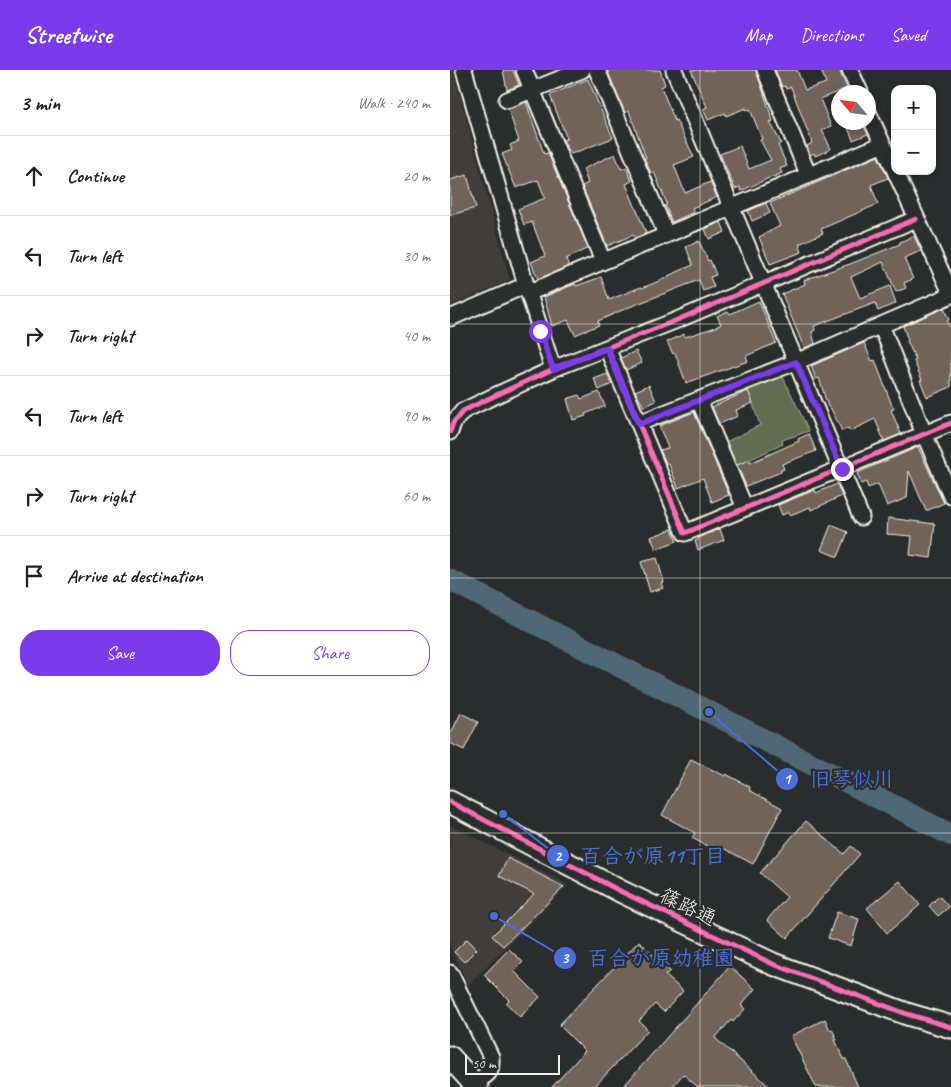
<!DOCTYPE html>
<meta charset="utf-8">
<style>
body{margin:0;font-family:Caveat,"Klee One",sans-serif;background:#f2f2f2;color:#222}
.controls{position:absolute;right:15px;top:15px;display:grid;overflow:hidden;border-radius:10px;box-shadow:0 2px 12px #0003}
.controls button{width:45px;height:45px;display:grid;place-items:center;padding:0;border:0;border-bottom:1px solid #e0e0e0;background:#fff;color:#222;font:25px sans-serif}
.compass{position:absolute;left:381px;top:15px;width:45px;height:45px;border-radius:50%;background:#fff;box-shadow:0 2px 12px #0003;rotate:298deg}
.scale{position:absolute;left:15px;bottom:12px;width:95px;box-sizing:border-box;padding-left:5px;border:2px solid #f4f1e8;border-top:0;font-size:14px;line-height:18px;white-space:nowrap;color:#f4f1e8;-webkit-text-stroke:4px #2a2d2e;paint-order:stroke}
.stop{position:absolute;width:15px;height:15px;margin:-11px;border:4px solid #7c3aed;border-radius:50%;background:#fff}
.stop.end{background:#7c3aed;border-color:#fff;box-shadow:0 1px 5px #0008}
.list{margin:0;padding:0;list-style:none}
h2{display:flex;justify-content:space-between;align-items:center;height:65px;margin:0;padding:0 20px;font-size:21px}
h2 small{font-size:16px;font-weight:400;color:#767676}
.list li{display:grid;grid-template-columns:32px 1fr auto;gap:15px;align-items:center;box-sizing:border-box;height:80px;padding:0 20px;border-top:1px solid #e0e0e0}
.list b{display:block;font-size:19px;white-space:nowrap}
.list em{font-size:16px;font-style:normal;color:#767676}
.actions{display:flex;gap:10px;padding:15px 20px}
.actions a{flex:1;padding:11px 0;border:1px solid #7c3aed;border-radius:20px;text-align:center;font-size:18px;color:#7c3aed}
.actions .main{background:#7c3aed;color:#fff}
.icon{flex:none;width:28px;height:28px;fill:none;stroke:currentColor;stroke-width:2;stroke-linecap:round;stroke-linejoin:round}
.map{position:relative;flex:none;width:501px;height:1017px;overflow:hidden}
header{display:flex;align-items:center;gap:30px;box-sizing:border-box;height:70px;padding:0 25px;background:#7c3aed;color:#fff}
header strong{font-size:24px}
nav{display:flex;gap:28px;margin-inline-start:auto;font-size:18px}
main{display:flex}
aside{flex:1;background:#fff}
.map>svg:first-child{display:block}
</style>
<header>
<strong>Streetwise</strong>
<nav><a>Map</a><a>Directions</a><a>Saved</a></nav>
</header>
<main>
<aside>
<h2>3 min<small>Walk · 240 m</small></h2>
<ul class="list">
<li><svg class="icon" aria-label="ahead" viewBox="0 0 24 24"><path d="M12 20V5M6 11l6-6 6 6"/></svg><div><b>Continue</b></div><em>20 m</em></li>
<li><svg class="icon" aria-label="left" viewBox="0 0 24 24"><path d="M17 20v-9H6M10 6l-5 5 5 5"/></svg><div><b>Turn left</b></div><em>30 m</em></li>
<li><svg class="icon" aria-label="right" viewBox="0 0 24 24"><path d="M7 20v-9h11M14 6l5 5-5 5"/></svg><div><b>Turn right</b></div><em>40 m</em></li>
<li><svg class="icon" aria-label="left" viewBox="0 0 24 24"><path d="M17 20v-9H6M10 6l-5 5 5 5"/></svg><div><b>Turn left</b></div><em>90 m</em></li>
<li><svg class="icon" aria-label="right" viewBox="0 0 24 24"><path d="M7 20v-9h11M14 6l5 5-5 5"/></svg><div><b>Turn right</b></div><em>60 m</em></li>
<li><svg class="icon" aria-label="arrive" viewBox="0 0 24 24"><path d="M6 21V4h12l-3 4 3 4H6"/></svg><div><b>Arrive at destination</b></div></li>
</ul>
<div class="actions"><a class="main">Save</a><a>Share</a></div>
</aside>
<div class="map">
<svg width="501" height="1017" viewBox="0 0 501 1017">
<rect width="100%" height="100%" fill="#2a2d2e"/>
<filter id="ink" filterUnits="userSpaceOnUse"><feTurbulence type="fractalNoise" baseFrequency=".02" numOctaves="2"/><feDisplacementMap in="SourceGraphic" scale="10" xChannelSelector="R" yChannelSelector="G"/><feConvolveMatrix kernelMatrix="1 2 1 2 8 2 1 2 1" color-interpolation-filters="sRGB"/></filter>
<g filter="url(#ink)">
<path fill="#403e3b" d="M0,0H3L60,210L0,236Z
M0,755L118,815L18,915L0,876Z"/>
<path fill="#636c52" stroke="#acae9d" d="M332,305L359,361L332,370L333,374L282,398L272,374L310,355L298,320Z"/>
<g fill="none" stroke-linecap="round" stroke-linejoin="round">
<path stroke="#506774" stroke-width="22" d="M0,510L501,765"/>
</g>
<path fill="#726458" stroke="#f4f1e8" d="M53,0H63L69,15L57,20Z
M157,0H210L215,15L211,17L225,51L226,50L244,87L224,95L235,123L260,112L267,127L242,138L244,142L222,152L215,135L217,134L204,102L201,103L194,88H196L179,41L175,43Z
M241,0H306L323,51L320,52L331,73L328,75L337,96L330,99L332,103L321,108V107L291,121L290,117L285,119L270,84L290,76L299,99L321,90L310,70L312,69L300,39L296,40V38L276,46L275,43L258,50L253,39L257,37Z
M325,0H347L355,20L376,13L371,0H389L397,18L370,29L381,56L372,60L381,79L365,86L364,83L360,85L357,76L362,73L341,17L336,19L335,16L332,17Z
M138,9L163,68L121,84L113,70L117,69L100,25Z
M76,32L94,84L98,83L138,178L116,189L119,196L88,209L81,192L95,186L82,152L74,155L68,139L95,128L88,110L66,118L52,84L62,80L60,75L69,71L58,39Z
M411,52H412L418,64L403,70L398,58Z
M165,84L171,99L176,97L182,111L176,114L196,163L185,168L183,165L157,176L132,116L138,113L133,99Z
M428,86L438,108L421,115L428,134L371,159L373,163L349,174L352,182L320,194L309,167L330,156L320,133Z
M17,105L26,138L0,145V110Z
M316,133L320,143L302,151L298,141Z
M271,152L275,162L259,169L255,159Z
M464,166L471,181L454,188L463,209L454,213L456,218L446,222L433,192L401,207L410,228L440,216L446,233L428,241L425,233L364,256L365,260L362,262L365,274L354,278L332,224L355,214L354,210L400,194L450,174V172Z
M249,171L258,191L260,190L266,205L260,207L264,217L253,221L249,210L177,238L148,251L149,255L125,265L118,250L102,256L94,227L125,214L126,216L151,207L159,230L191,217L192,218L219,207L218,206L243,195L236,177Z
M309,231L326,273L296,286L298,291L236,313L225,283L223,284L217,272L234,264L235,267L266,257L271,254L267,246L278,241L280,244Z
M494,238L499,250L497,251L501,260V317L477,327L470,310H472L464,291L466,290L457,271L458,270L453,256Z
M414,273L422,291L425,290L441,333L444,339L441,340L451,364L434,371L425,349L400,361L398,358L392,361L380,337H378L369,308L366,309L361,296Z
M186,281L192,293L176,300L171,288Z
M157,304L162,314L149,320L144,309Z
M199,315L206,331L194,337L185,321Z
M298,321L303,333L286,340L288,346L269,354L262,337Z
M149,322L155,336L135,344L136,346L123,350L117,329L129,325L131,329Z
M244,342L279,425L262,432L253,408L228,418L219,394L217,395L210,380L218,378L209,356Z
M359,364L366,381L332,394L334,399L331,400V402L296,416L287,395L299,390L300,393L349,371L348,369Z
M468,377L494,433L476,441L459,401L457,428L437,436L428,414L418,418L416,412L411,414L407,403Z
M387,414L392,426L361,440L360,437L340,445L339,442L332,445L328,435L365,420L366,423Z
M438,448L485,454L481,488L460,485L462,466L437,464Z
M381,455L398,462L388,487L371,480Z
M222,459L227,471L206,479L201,467Z
M270,459L274,470L248,480L245,471L249,469L248,468Z
M207,488L214,512L211,513L213,518L200,522L191,492Z
M11,643L28,652L14,680L0,673V665Z
M241,689L275,706L276,704L300,717L299,720L332,738L303,794L269,776L266,781L242,768L245,763L212,745Z
M356,751L394,784L401,776L410,784L337,868L317,850L337,827L310,803Z
M58,788L114,817L53,876L42,866L84,824L49,806Z
M450,811L470,835L437,863L417,838Z
M489,826L499,837L488,846L479,836Z
M387,842L409,849L401,876L378,868Z
M17,869L27,879L14,892L4,882Z
M189,871L220,901L215,905L233,921L214,942L205,934L189,951L198,960L144,1017H102L135,981L109,955Z
M59,879L73,892L64,901L90,927L70,947L56,933L59,930L34,905Z
M280,896L305,919L291,935L295,939L283,952L281,950L265,968L320,1017H248L233,1004L222,1017H173Z
M375,949L380,960L382,959L387,970H385L394,989H396L408,1017H366L341,966Z"/>
<g fill="none" stroke-linecap="round" stroke-linejoin="round">
<g stroke="#f4f1e8" stroke-width="19">
<path id="street" d="M14,0L76,215L103,299
M74,0L153,191
M147,0L216,164
M224,0L411,447
M315,0L358,104
M400,0L410,22
M57,30L132,0
M418,42L445,101
M445,101L501,223
M78,223L433,74
M0,248L76,215
M431,255L474,364L501,426
M157,278L235,463L501,353
M249,330L295,438
M189,353L346,292L501,225
M0,362L3,353L13,341L42,327L103,299L227,250L466,149
M0,903L41,987C42,1004 38,1005 24,1012"/>
</g>
<g stroke="#f4f1e8" stroke-width="25">
<path id="secondary" d="M0,732L172,822L323,894L457,944L501,957
M0,987L27,1017"/>
</g>
<use href="#street" stroke="#2a2d2e" stroke-width="15"/>
<use href="#secondary" stroke="#2a2d2e" stroke-width="21"/>
<g stroke="#2a2d2e" stroke-width="8">
<path id="cycleway" d="M157,278L235,463L501,353
M0,362L3,353L13,341L42,327L103,299L227,250L466,149
M0,732L172,822L323,894L457,944L501,957"/>
</g>
<use href="#cycleway" stroke="#f96db3" stroke-width="5"/>
</g>
</g>
<g fill="none" stroke-linecap="round" stroke-linejoin="round" filter="url(#ink)">
<path stroke="#7c3aed" stroke-width="6" d="M90,261L103,299L157,278L189,354L346,292L392,399"/>
</g>
<path fill="none" stroke="#f4f1e8" stroke-width="1" stroke-opacity="0.55" d="M250,0V1017M0,254H501M0,508H501M0,763H501"/>
<g text-anchor="middle" dominant-baseline="central" stroke-width="4.5" stroke-linejoin="round" paint-order="stroke">
<g font-size="20" fill="#f4f1e8" stroke="#2a2d2e">
<text transform="translate(238 837) rotate(26)">篠路通</text>
</g>
</g>
<path fill="none" stroke="#486fdb" stroke-width="2" d="M259 642L337 709M53 744L108 786M44 846L115 888"/>
<g fill="#486fdb" stroke="#2a2d2e" stroke-width="2">
<circle cx="259" cy="642" r="5"/>
<circle cx="53" cy="744" r="5"/>
<circle cx="44" cy="846" r="5"/>
<circle cx="337" cy="709" r="12"/>
<circle cx="108" cy="786" r="12"/>
<circle cx="115" cy="888" r="12"/>
</g>
<g font-size="15" text-anchor="middle" font-weight="bold" fill="#fff">
<text x="337" y="714">1</text>
<text x="108" y="791">2</text>
<text x="115" y="893">3</text>
</g>
<g font-size="21" text-anchor="middle" font-weight="bold" fill="#486fdb" stroke="#2a2d2e" stroke-width="4.5" stroke-linejoin="round" paint-order="stroke">
<text x="402" y="716">旧琴似川</text>
<text x="203" y="793">百合が原11丁目</text>
<text x="211" y="895">百合が原幼稚園</text>
</g>
</svg>
<div class="controls">
<button>+</button>
<button>−</button>
</div>
<svg class="compass" viewBox="-18 -18 36 36"><path d="M0-13l5 13h-10z" fill="#e53935"/><path d="M0 13l5-13h-10z" fill="#767676"/></svg>
<div class="scale">50 m</div>
<div class="stop" style="left:90px;top:261px"></div>
<div class="stop end" style="left:392px;top:399px"></div>
</div>
</main>
